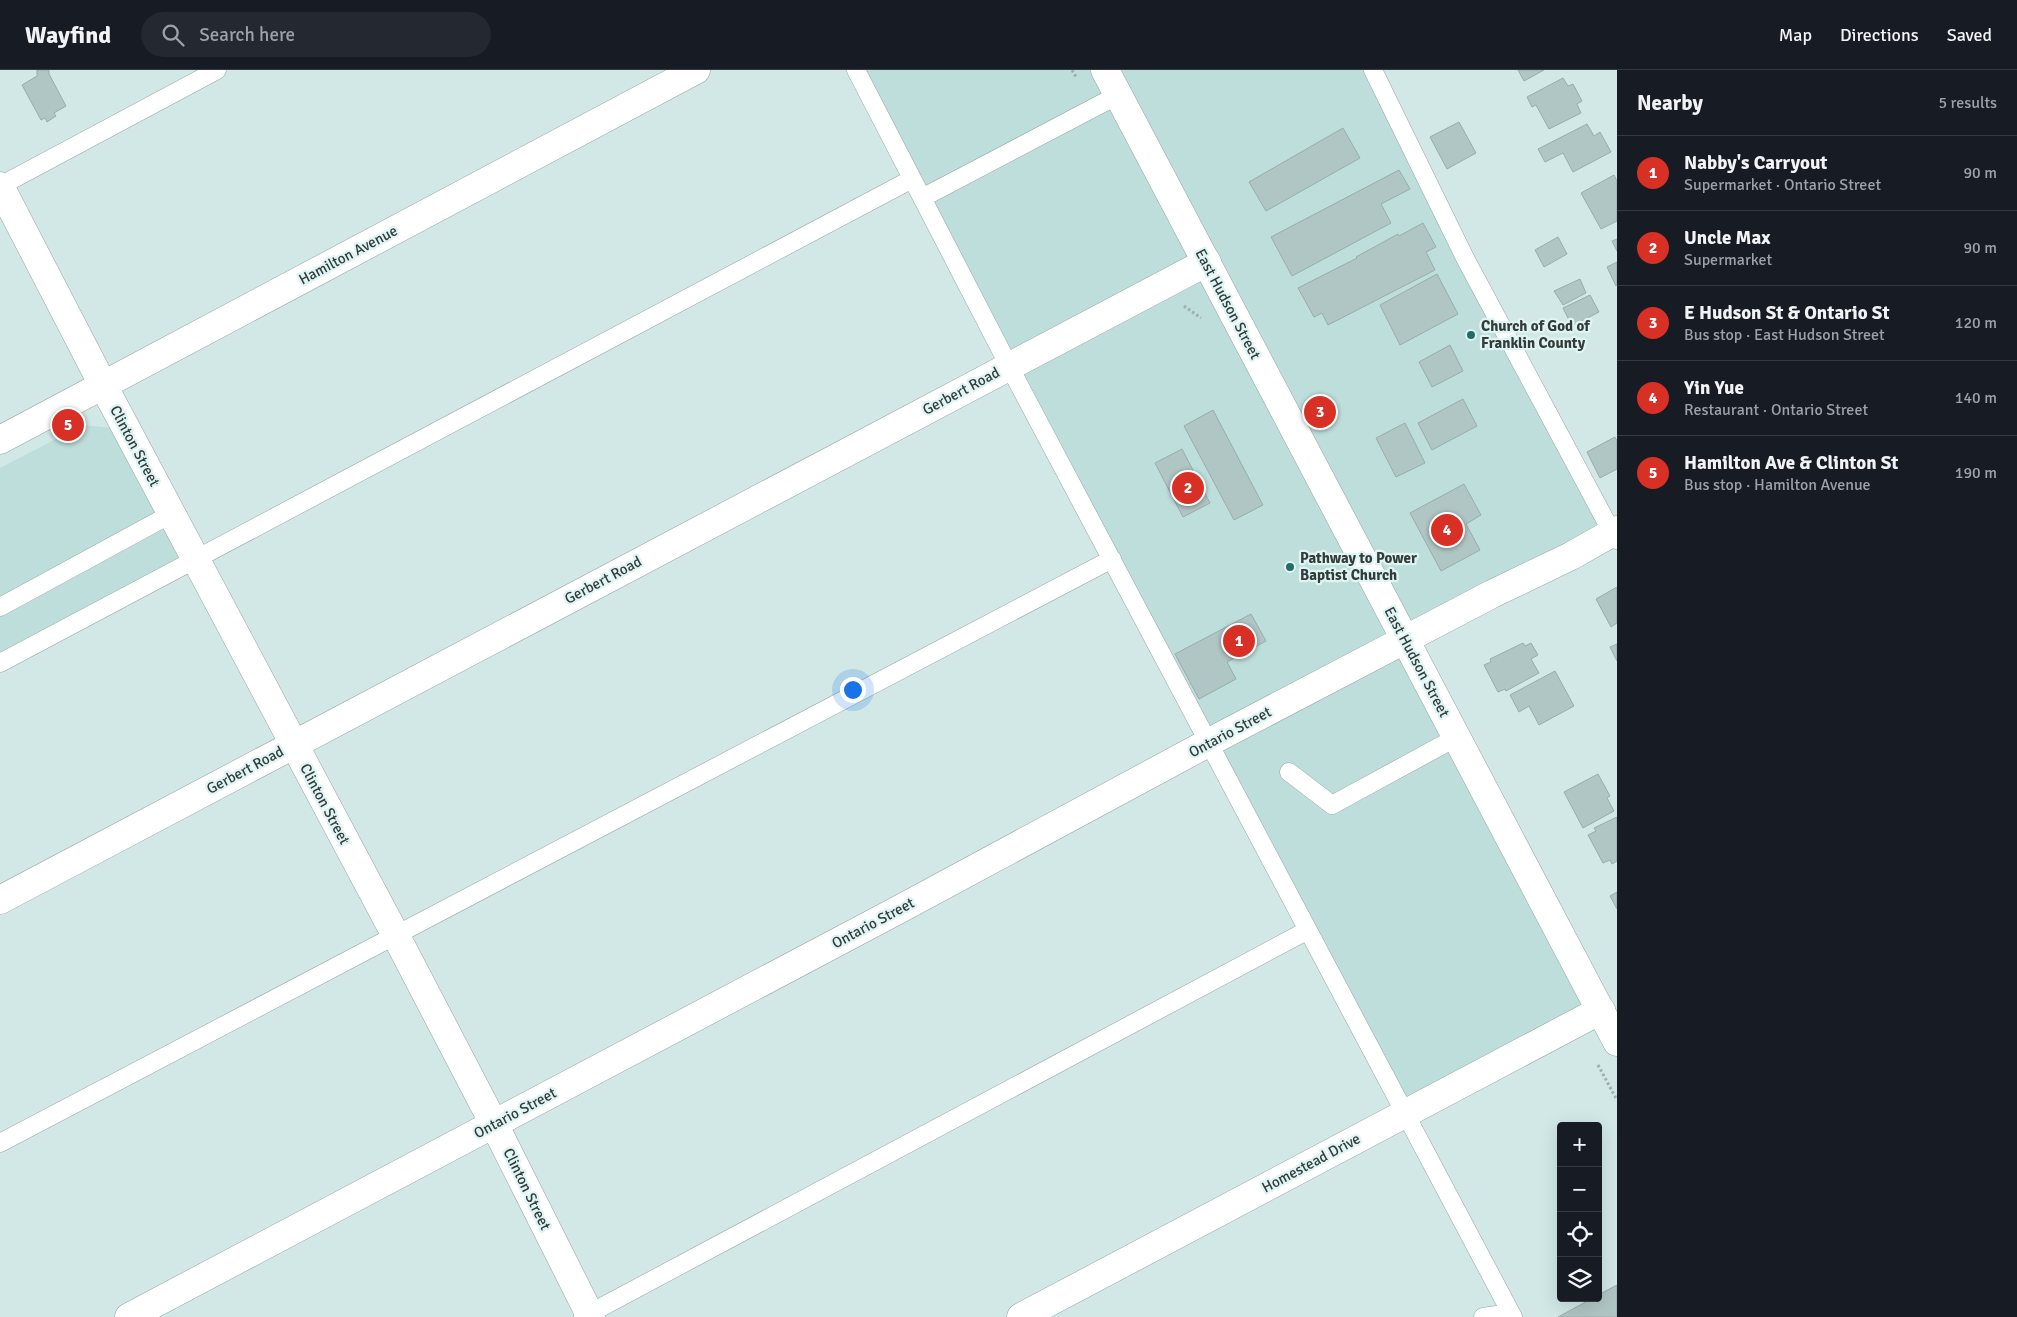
<!DOCTYPE html>
<meta charset="utf-8">
<style>
body{margin:0;font-family:Signika,sans-serif;background:#242831;color:#f1f3f6}
.controls{position:absolute;right:15px;bottom:15px;display:grid;overflow:hidden;border-radius:5px;box-shadow:0 5px 20px #0002}
.controls button{width:45px;height:45px;display:grid;place-items:center;padding:0;border:0;border-bottom:1px solid #363941;background:#171b24;color:#f1f3f6;font:25px sans-serif}
.you{position:absolute;left:852px;top:619px;width:18px;height:18px;margin:-12px;border:4px solid #fff;border-radius:50%;background:#1a73e8;box-shadow:0 0 0 8px #1a73e833}
.badge{display:grid;place-items:center;width:32px;height:32px;border-radius:50%;background:#d93025;color:#fff;font-size:16px;font-weight:700}
.pin{position:absolute;translate:-50% -50%;border:2px solid #fff;box-shadow:0 1px 5px #0006}
.list{margin:0;padding:0;list-style:none}
h2{display:flex;justify-content:space-between;align-items:center;height:65px;margin:0;padding:0 20px;font-size:21px}
h2 small{font-size:16px;font-weight:400;color:#9ea1a6}
.list li{display:grid;grid-template-columns:32px 1fr auto;gap:15px;align-items:center;box-sizing:border-box;height:75px;padding:0 20px;border-top:1px solid #363941}
.list b{display:block;font-size:19px;white-space:nowrap}
.list p{margin:0;font-size:16px;white-space:nowrap;color:#9ea1a6}
.list em{font-size:16px;font-style:normal;color:#9ea1a6}
.icon{flex:none;width:28px;height:28px;fill:none;stroke:currentColor;stroke-width:2;stroke-linecap:round;stroke-linejoin:round}
.map{position:relative;flex:none;width:1617px;height:1247px;overflow:hidden}
header{display:flex;align-items:center;gap:30px;box-sizing:border-box;height:70px;padding:0 25px;background:#171b24;border-bottom:1px solid #363941}
header strong{font-size:24px}
nav{display:flex;gap:28px;margin-inline-start:auto;font-size:18px}
.search{width:350px;height:45px;background:#242831;display:flex;align-items:center;gap:12px;box-sizing:border-box;padding:0 18px;border-radius:28px;color:#9ea1a6;font-size:19px}
main{display:flex}
aside{flex:1;background:#171b24}
.map>svg:first-child{display:block}
</style>
<header>
<strong>Wayfind</strong>
<div class="search"><svg class="icon" aria-label="search" viewBox="0 0 24 24"><circle cx="10" cy="10" r="6"/><path d="M15 15l6 6"/></svg>Search here</div>
<nav><a>Map</a><a>Directions</a><a>Saved</a></nav>
</header>
<main>
<div class="map">
<svg width="1617" height="1247" viewBox="0 0 1617 1247">
<rect width="100%" height="100%" fill="#d1e8e6"/>
<path fill="#bededb" d="M860,0H1369L1614,462L1401,567L1602,939L1405,1041Z
M83,355L113,358L183,487L0,585V398Z"/>
<path fill="#b0c6c4" stroke="#98adab" d="M37,0H49V4L66,36L54,43L56,46L47,52L45,48L41,50L22,15L37,6Z
M1518,0H1544L1524,11Z
M1563,8L1568,16L1573,14L1582,31L1577,34L1581,43L1549,59L1536,35L1532,37L1527,27Z
M1459,52L1476,83L1447,99L1430,67Z
M1587,54L1594,66L1600,62L1611,82L1573,102L1563,83L1545,92L1538,79Z
M1343,58L1360,88L1266,141L1249,112Z
M1399,100L1410,119L1381,134L1391,153L1292,206L1271,167Z
M1614,105L1617,111V151L1601,159L1581,123Z
M1423,153L1436,177L1426,182L1435,200L1328,255L1322,243L1314,247L1298,218L1357,188L1356,187L1398,164L1399,166Z
M1558,167L1567,184L1544,197L1535,180Z
M1617,169V181L1612,171Z
M1617,192V215L1616,216L1607,197Z
M1437,204L1458,244L1400,275L1380,235Z
M1580,209L1586,223L1563,235L1554,221Z
M1590,225L1599,242L1572,256L1563,238Z
M1450,275L1463,301L1432,317L1419,292Z
M1463,329L1477,356L1432,380L1418,353Z
M1213,340L1263,435L1234,450L1184,356Z
M1405,353L1425,393L1396,407L1376,368Z
M1615,367L1617,371V399L1600,408L1587,382Z
M1182,379L1210,433L1183,447L1155,393Z
M1464,414L1481,445L1466,454L1480,480L1441,501L1410,443Z
M1617,517V553L1611,557L1596,529Z
M1251,544L1266,571L1227,592L1236,609L1199,629L1175,584Z
M1523,573L1525,576L1531,573L1538,585L1531,589L1539,603L1506,621L1505,619L1498,622L1484,595L1491,592L1490,589Z
M1617,574V591L1610,577Z
M1555,601L1574,636L1539,655L1529,636L1519,642L1510,625Z
M1598,704L1610,726L1607,728L1614,741L1583,758L1564,722Z
M1617,747V791L1612,794L1610,790L1603,793L1588,765L1596,761L1594,758Z
M1617,822V839L1610,826Z
M1617,1215V1247H1558L1593,1228H1598V1225Z"/>
<g fill="none" stroke-linecap="round" stroke-linejoin="round">
<g stroke="#91a7a4" stroke-width="19">
<path id="lane" d="M856,0L1009,296L1513,1247
M1373,0L1465,188L1616,470
M0,116L217,0
M922,128L1118,25
M0,537L171,444
M0,593L912,109
M1289,702L1332,735L1457,667
M0,1073L1112,489
M583,1247L1308,860
M1483,1247L1511,1243"/>
</g>
<g stroke="#91a7a4" stroke-width="29">
<path id="street" d="M0,116L103,315L395,864L494,1054L591,1247
M0,370L696,0
M0,830L1207,192
M129,1247L898,840L1219,667L1492,524L1571,486L1617,460
M1021,1247L1601,940"/>
</g>
<g stroke="#91a7a4" stroke-width="29">
<path id="secondary" d="M1105,0L1617,972"/>
</g>
<path stroke="#9dafae" stroke-width="3" stroke-dasharray="2.5 2.5" stroke-linecap="butt" d="M1072,0L1076,7
M1184,236L1201,248
M1598,995L1617,1030"/>
<use href="#lane" stroke="#fff" stroke-width="18"/>
<use href="#street" stroke="#fff" stroke-width="28"/>
<use href="#secondary" stroke="#fff" stroke-width="28"/>
</g>
<g fill="#226d68" stroke="#dff5f3" stroke-width="2">
<circle cx="1471" cy="265" r="5"/>
<circle cx="1290" cy="497" r="5"/>
</g>
<g text-anchor="middle" dominant-baseline="central" stroke-width="4.5" stroke-linejoin="round" paint-order="stroke">
<g font-size="15" fill="#333c3b" stroke="#dff5f3">
<text transform="translate(348 185) rotate(-28)">Hamilton Avenue</text>
<text transform="translate(1228 234) rotate(62)">East Hudson Street</text>
<text transform="translate(961 321) rotate(-28)">Gerbert Road</text>
<text transform="translate(135 376) rotate(62)">Clinton Street</text>
<text transform="translate(603 510) rotate(-28)">Gerbert Road</text>
<text transform="translate(1417 592) rotate(62)">East Hudson Street</text>
<text transform="translate(1230 662) rotate(-28)">Ontario Street</text>
<text transform="translate(245 700) rotate(-28)">Gerbert Road</text>
<text transform="translate(325 734) rotate(62)">Clinton Street</text>
<text transform="translate(873 853) rotate(-28)">Ontario Street</text>
<text transform="translate(515 1043) rotate(-28)">Ontario Street</text>
<text transform="translate(1311 1093) rotate(-28)">Homestead Drive</text>
<text transform="translate(527 1119) rotate(64)">Clinton Street</text>
</g>
<g font-size="15" font-weight="bold" fill="#333c3b" stroke="#dff5f3" text-anchor="start">
<text x="1481" y="256">Church of God of<tspan x="1481" dy="17">Franklin County</tspan></text>
<text x="1300" y="488">Pathway to Power<tspan x="1300" dy="17">Baptist Church</tspan></text>
</g>
</g>
</svg>
<div class="controls">
<button>+</button>
<button>−</button>
<button><svg class="icon" aria-label="locate" viewBox="0 0 24 24"><circle cx="12" cy="12" r="6"/><path d="M12 2v4M12 18v4M2 12h4M18 12h4"/></svg></button>
<button><svg class="icon" aria-label="layers" viewBox="0 0 24 24"><path d="M12 4l9 5-9 5-9-5zM3 14l9 5 9-5"/></svg></button>
</div>
<div class="you"></div>
<div class="pin badge" style="left:1239px;top:571px">1</div>
<div class="pin badge" style="left:1188px;top:418px">2</div>
<div class="pin badge" style="left:1320px;top:342px">3</div>
<div class="pin badge" style="left:1447px;top:460px">4</div>
<div class="pin badge" style="left:68px;top:355px">5</div>
</div>
<aside>
<h2>Nearby<small>5 results</small></h2>
<ul class="list">
<li><span class="badge">1</span><div><b>Nabby's Carryout</b><p>Supermarket · Ontario Street</p></div><em>90 m</em></li>
<li><span class="badge">2</span><div><b>Uncle Max</b><p>Supermarket</p></div><em>90 m</em></li>
<li><span class="badge">3</span><div><b>E Hudson St &amp; Ontario St</b><p>Bus stop · East Hudson Street</p></div><em>120 m</em></li>
<li><span class="badge">4</span><div><b>Yin Yue</b><p>Restaurant · Ontario Street</p></div><em>140 m</em></li>
<li><span class="badge">5</span><div><b>Hamilton Ave &amp; Clinton St</b><p>Bus stop · Hamilton Avenue</p></div><em>190 m</em></li>
</ul>
</aside>
</main>
